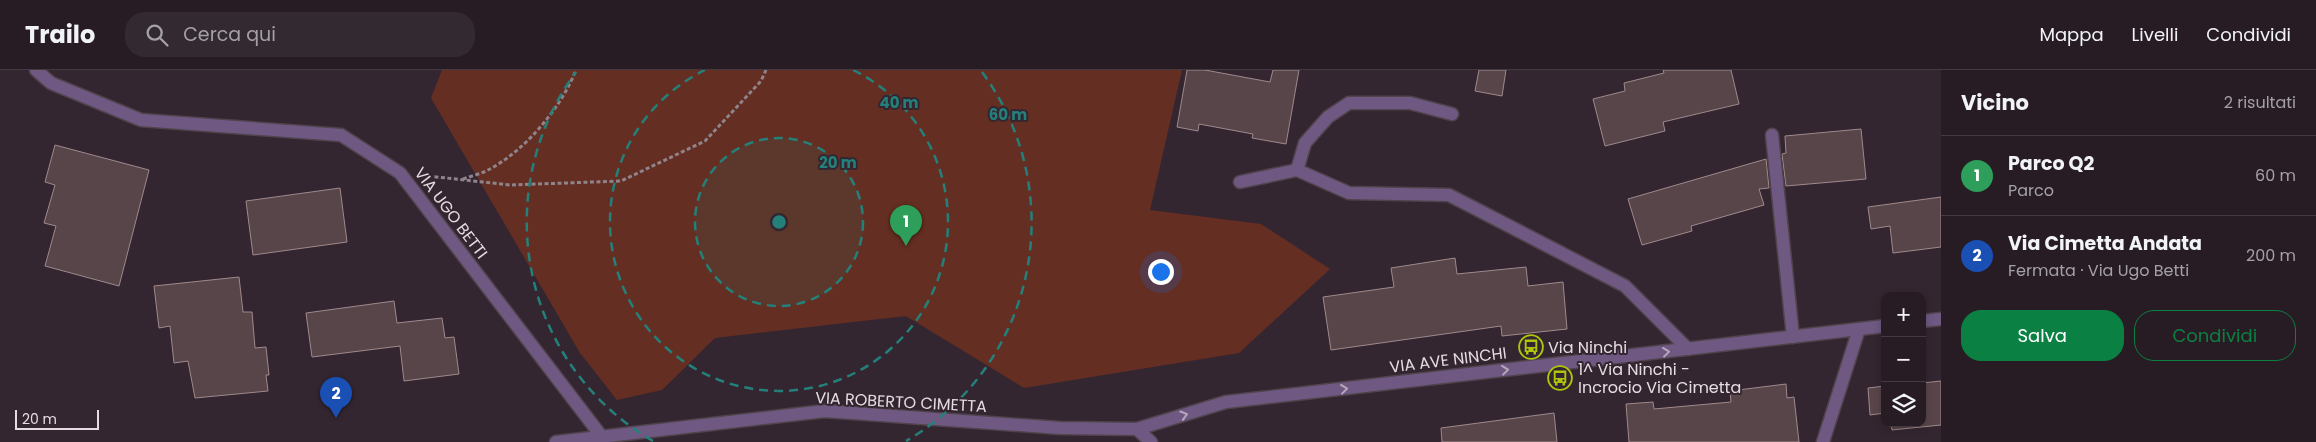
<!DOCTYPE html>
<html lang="it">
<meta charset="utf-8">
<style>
body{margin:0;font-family:Poppins,sans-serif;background:#332931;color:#f1f3f6}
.controls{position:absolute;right:15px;bottom:15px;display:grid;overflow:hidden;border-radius:10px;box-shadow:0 2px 8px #0003}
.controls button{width:45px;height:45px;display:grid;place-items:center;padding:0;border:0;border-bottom:1px solid #433a41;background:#271c24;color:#f1f3f6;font:25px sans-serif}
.scale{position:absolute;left:15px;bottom:12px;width:84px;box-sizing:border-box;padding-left:5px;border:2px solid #e5dce2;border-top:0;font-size:14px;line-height:18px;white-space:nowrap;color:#e5dce2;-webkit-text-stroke:4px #342630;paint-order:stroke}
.you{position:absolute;left:1160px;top:201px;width:18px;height:18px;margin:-12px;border:4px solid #fff;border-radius:50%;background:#1a73e8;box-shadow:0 0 0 8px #1a73e833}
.badge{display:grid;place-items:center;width:32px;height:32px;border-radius:50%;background:#0b8043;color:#fff;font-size:16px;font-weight:700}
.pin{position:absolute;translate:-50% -41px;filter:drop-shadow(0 1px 2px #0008)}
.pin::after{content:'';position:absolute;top:26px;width:18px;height:15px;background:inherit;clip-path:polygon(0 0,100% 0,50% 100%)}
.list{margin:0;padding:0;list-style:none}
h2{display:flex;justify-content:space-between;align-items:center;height:65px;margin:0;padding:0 20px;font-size:21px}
h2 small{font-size:16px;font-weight:400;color:#a4a1a6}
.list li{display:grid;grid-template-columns:32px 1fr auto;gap:15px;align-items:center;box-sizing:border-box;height:80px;padding:0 20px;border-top:1px solid #433a41}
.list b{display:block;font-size:19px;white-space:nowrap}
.list p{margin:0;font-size:16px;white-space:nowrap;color:#a4a1a6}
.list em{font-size:16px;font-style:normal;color:#a4a1a6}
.actions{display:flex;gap:10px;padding:15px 20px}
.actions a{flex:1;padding:11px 0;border:1px solid #0b8043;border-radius:20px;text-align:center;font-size:18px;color:#0b8043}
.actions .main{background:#0b8043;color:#fff}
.icon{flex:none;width:28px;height:28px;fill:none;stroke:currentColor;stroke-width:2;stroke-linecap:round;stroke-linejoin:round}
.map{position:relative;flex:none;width:1941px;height:372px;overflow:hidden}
header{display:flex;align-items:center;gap:30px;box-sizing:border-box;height:70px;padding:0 25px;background:#271c24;border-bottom:1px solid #433a41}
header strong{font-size:24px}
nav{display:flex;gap:28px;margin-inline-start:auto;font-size:18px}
.search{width:350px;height:45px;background:#332931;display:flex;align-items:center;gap:12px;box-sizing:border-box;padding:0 18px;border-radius:20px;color:#a4a1a6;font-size:19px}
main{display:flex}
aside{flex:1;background:#271c24}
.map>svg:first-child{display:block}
</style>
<header>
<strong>Trailo</strong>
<div class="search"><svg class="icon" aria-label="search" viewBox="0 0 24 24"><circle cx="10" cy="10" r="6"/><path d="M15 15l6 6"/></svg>Cerca qui</div>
<nav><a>Mappa</a><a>Livelli</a><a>Condividi</a></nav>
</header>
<main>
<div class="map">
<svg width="1941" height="372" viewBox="0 0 1941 372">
<rect width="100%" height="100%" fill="#342630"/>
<path fill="#652e22" d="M442,0H1182L1150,140L1261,154L1330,199L1239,283L1024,318L906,246L715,268L662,320L617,330L580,283L431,28Z"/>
<path fill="#584549" stroke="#9f898d" d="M1187,0H1205L1270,12L1273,0H1299L1286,74L1252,68L1253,64L1199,54L1198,61L1177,57Z
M1479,0H1506L1502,26L1475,21Z
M1663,0H1731L1739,34L1663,52L1665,61L1605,76L1593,29L1625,21L1624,13L1664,3Z
M1861,59L1866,109L1786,116L1782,84L1786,83L1785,66Z
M55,75L149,100L119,216L45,196L56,156L44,153L55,115L45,112Z
M1766,89L1769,118L1759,119L1764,135L1691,156L1692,161L1642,175L1628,129Z
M340,118L347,172L253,185L246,131Z
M1941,127V177L1893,183L1890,156L1871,159L1868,137Z
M1455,188L1457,204L1526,197L1528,216L1563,212L1567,259L1502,266L1501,256L1331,280L1323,227L1394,217L1391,198Z
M239,207L243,242H252L255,278L266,277L269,305H266L268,321L195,328L188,291L174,293L170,256L159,258L154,216Z
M394,231L397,253L442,248L445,268L454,267L459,304L404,311L400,276L312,287L306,243Z
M1941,311V355L1892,360L1891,353H1922V313Z
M1786,314L1787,328L1794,327L1799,372H1629L1626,334L1653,332L1654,339L1731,332L1730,321Z
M1885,316V343L1870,345L1868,318Z
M1554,343L1557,372H1442L1441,358Z"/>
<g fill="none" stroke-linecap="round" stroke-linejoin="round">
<g stroke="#50434c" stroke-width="15">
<path id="service" d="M1772,65L1793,267
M1297,100L1305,73L1328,47L1349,33H1410L1452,44
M1240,112L1297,100L1349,123L1449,125L1625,216L1688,279
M1823,372L1859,259"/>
</g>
<g stroke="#50434c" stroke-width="15">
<path id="minor" d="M36,0L51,13L141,50L341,65L400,103L602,367
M1137,359L1151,372"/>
</g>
<g stroke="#50434c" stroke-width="15">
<path id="tertiary" d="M1922,251L1941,249
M556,372L825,341L1060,358L1137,359L1226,332L1885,256"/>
</g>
<path stroke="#8f848c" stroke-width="3" stroke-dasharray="4 2.5" stroke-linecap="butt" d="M428,106L510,115L621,111L705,71L761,11L766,0
M463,109C471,106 481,104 488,100C525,81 561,38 576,0"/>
<use href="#service" stroke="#6f5982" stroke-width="12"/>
<use href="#minor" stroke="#6f5982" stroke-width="12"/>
<use href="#tertiary" stroke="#6f5982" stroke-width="12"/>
</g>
<defs><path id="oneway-chevron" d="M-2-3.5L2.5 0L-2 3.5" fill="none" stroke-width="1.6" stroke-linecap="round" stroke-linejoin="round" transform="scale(1.25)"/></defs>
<g stroke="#b6a8bc">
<use href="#oneway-chevron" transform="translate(1666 282) rotate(-7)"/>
<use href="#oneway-chevron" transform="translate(1505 300) rotate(-7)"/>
<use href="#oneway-chevron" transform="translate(1344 319) rotate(-7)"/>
<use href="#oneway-chevron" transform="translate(1184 345) rotate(-17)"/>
</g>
<circle cx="779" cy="152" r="84" fill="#24807a" fill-opacity=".12"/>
<g fill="none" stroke="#24807a" stroke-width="2.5" stroke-dasharray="9 6">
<circle cx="779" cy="152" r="84"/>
<path d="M853 0A169 169 0 1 1 705 0"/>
<path d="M653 371A253 253 0 0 1 576 2M982 2A253 253 0 0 1 906 371"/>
</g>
<defs>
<g id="bus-ring" transform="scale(1.25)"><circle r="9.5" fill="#342630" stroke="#aec60c" stroke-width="1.5"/><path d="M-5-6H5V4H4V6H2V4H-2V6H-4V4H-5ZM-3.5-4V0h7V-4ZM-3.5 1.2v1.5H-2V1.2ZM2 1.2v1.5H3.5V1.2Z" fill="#aec60c"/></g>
</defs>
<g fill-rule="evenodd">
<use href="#bus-ring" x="1531" y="277"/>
<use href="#bus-ring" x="1560" y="308"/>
</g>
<g text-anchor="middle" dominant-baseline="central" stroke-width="4" stroke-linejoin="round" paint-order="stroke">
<g font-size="16" fill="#e5dce2" stroke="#342630">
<text transform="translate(451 143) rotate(53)">VIA UGO BETTI</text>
<text transform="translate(1448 290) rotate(-7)">VIA AVE NINCHI</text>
<text transform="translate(901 332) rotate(3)">VIA ROBERTO CIMETTA</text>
</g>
<g font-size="16" fill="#e5dce2" stroke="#342630" text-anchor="start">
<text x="1548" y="277">Via Ninchi</text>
<text x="1578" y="299">1^ Via Ninchi -<tspan x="1578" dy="18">Incrocio Via Cimetta</tspan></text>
</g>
</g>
<circle cx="779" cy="152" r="8" fill="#24807a" stroke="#342630" stroke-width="2.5"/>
<g font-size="15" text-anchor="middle" font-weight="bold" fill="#24807a" stroke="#342630" stroke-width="4" stroke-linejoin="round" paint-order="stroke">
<text x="899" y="38">40 m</text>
<text x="1008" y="50">60 m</text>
<text x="838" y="98">20 m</text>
</g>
</svg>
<div class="controls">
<button>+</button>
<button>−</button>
<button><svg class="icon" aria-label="layers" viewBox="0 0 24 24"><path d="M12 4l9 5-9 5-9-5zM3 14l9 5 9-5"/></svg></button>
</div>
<div class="scale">20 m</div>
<div class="you"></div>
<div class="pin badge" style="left:906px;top:176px;background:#2e9e5b">1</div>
<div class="pin badge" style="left:336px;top:348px;background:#1a4fb4">2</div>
</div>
<aside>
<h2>Vicino<small>2 risultati</small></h2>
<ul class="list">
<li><span class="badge" style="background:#2e9e5b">1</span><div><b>Parco Q2</b><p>Parco</p></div><em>60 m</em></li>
<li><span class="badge" style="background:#1a4fb4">2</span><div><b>Via Cimetta Andata</b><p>Fermata · Via Ugo Betti</p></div><em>200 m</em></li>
</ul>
<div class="actions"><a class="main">Salva</a><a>Condividi</a></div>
</aside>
</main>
